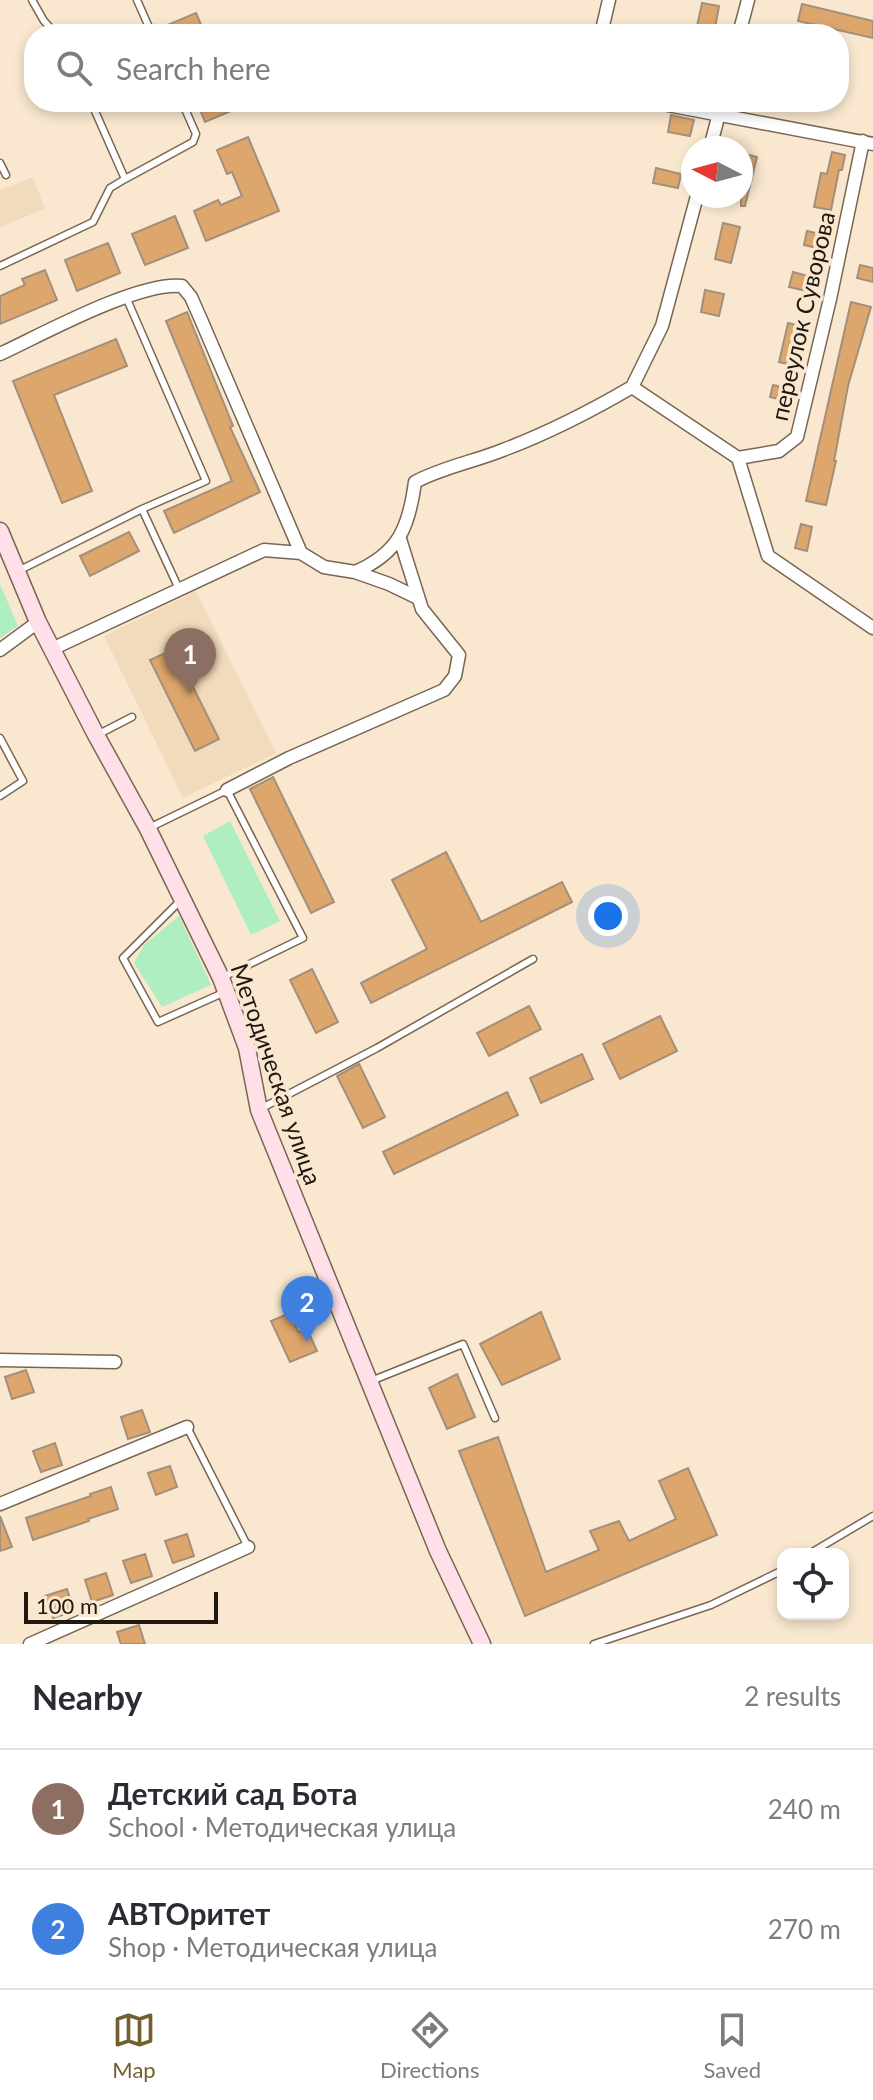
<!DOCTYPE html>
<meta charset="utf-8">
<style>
body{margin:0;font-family:Lato,sans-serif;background:#f2f2f3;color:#2b2b33}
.controls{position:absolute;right:24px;bottom:24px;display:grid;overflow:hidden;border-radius:16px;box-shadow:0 4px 12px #0003}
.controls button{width:72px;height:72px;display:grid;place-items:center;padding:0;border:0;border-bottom:2px solid #e1e1e2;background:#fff;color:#2b2b33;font:40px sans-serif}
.compass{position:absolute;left:681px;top:136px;width:72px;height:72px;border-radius:50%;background:#fff;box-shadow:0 4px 12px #0003;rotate:276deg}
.scale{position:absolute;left:24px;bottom:20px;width:194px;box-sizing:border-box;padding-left:8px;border:4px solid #1e180f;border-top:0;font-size:22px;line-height:28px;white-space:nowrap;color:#1e180f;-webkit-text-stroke:6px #f9e8cf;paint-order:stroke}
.you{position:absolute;left:608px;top:916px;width:28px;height:28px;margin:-20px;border:6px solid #fff;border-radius:50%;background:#1a73e8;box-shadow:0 0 0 12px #1a73e833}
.badge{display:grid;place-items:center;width:52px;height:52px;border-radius:50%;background:#745f2e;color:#fff;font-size:26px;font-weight:700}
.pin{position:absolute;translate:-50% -66px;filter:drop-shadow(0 2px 4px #0008)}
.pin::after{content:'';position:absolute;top:42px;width:28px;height:24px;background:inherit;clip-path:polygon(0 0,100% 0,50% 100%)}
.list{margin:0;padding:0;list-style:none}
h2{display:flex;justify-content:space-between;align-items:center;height:104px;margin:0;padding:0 32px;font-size:34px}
h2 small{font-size:26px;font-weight:400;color:#7c7c81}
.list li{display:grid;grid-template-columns:52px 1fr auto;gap:24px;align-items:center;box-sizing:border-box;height:120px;padding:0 32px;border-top:2px solid #e1e1e2}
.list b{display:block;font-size:30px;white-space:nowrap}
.list p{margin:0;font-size:26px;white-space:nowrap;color:#7c7c81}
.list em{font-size:26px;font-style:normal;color:#7c7c81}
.icon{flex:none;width:44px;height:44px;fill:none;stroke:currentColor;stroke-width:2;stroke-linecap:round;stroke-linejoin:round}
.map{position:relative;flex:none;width:873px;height:1644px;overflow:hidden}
.search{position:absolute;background:#fff;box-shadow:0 4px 12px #0003;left:24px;right:24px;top:24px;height:88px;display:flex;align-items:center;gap:20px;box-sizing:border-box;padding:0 28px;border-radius:32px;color:#7c7c81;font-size:30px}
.sheet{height:344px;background:#fff}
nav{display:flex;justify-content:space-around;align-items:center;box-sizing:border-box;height:112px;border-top:2px solid #e1e1e2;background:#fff;font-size:22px;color:#7c7c81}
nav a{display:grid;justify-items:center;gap:4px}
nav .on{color:#745f2e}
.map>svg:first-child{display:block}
</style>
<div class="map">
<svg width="873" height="1644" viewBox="0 0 873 1644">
<rect width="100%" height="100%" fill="#f9e8cf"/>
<path fill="#f2dbbc" d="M33,177L45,209L0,227V190Z
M196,591L276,753L183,798L104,636Z"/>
<path fill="#afeec0" d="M0,584L18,626L0,638Z
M230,821L280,921L251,935L203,836Z
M179,916L211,985L162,1007L134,963L144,945Z"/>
<path fill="#dda66c" stroke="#a48f7b" stroke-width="2" d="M702,3L719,6L714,34L696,31Z
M802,4L873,21V38L798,21Z
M196,13L205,34H168L165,26Z
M197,102H252L205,122Z
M671,115L694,120L690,136L668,132Z
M248,137L279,211L206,241L194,211L218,200L221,205L242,196L232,172L227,174L217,150Z
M832,152L845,155L842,170H839L831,210L814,207L821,173L827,174Z
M741,153L757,157L745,206H741Z
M656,168L681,174L678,188L653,183Z
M175,216L188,248L145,265L132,234Z
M723,223L740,227L731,263L715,259Z
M807,231L825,235L821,249L804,245Z
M108,243L120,273L77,291L65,260Z
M860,265L873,268V282L857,278Z
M45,270L57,300L0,324V296L25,285L22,279Z
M793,272L815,278L811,292L789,287Z
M705,290L724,294L719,316L701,312Z
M851,302L871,307L848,386L834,461H836L826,505L806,501Z
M187,312L233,426L230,427L260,492L174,533L164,511L232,481L166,321Z
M788,323L804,327L794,366L779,362Z
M116,339L127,366L54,395L92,491L62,503L13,381Z
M773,385L790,389L787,401L770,397Z
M801,524L812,527L807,551L795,548Z
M129,532L139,551L90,576L80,556Z
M174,649L219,739L195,751L150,660Z
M273,777L334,902L311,913L250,789Z
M446,852L481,922L562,882L572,902L371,1003L361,983L427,949L392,880Z
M312,969L338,1022L316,1033L290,980Z
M529,1006L541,1029L489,1056L477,1033Z
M660,1016L677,1051L620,1079L603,1044Z
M582,1054L593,1079L541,1103L530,1078Z
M359,1064L385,1117L363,1128L337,1076Z
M507,1092L518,1115L394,1174L383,1152Z
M541,1312L560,1359L502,1385L480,1344Z
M290,1313L298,1332L307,1329L317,1351L290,1362L271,1321Z
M26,1370L34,1392L12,1399L5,1377Z
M457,1374L475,1417L447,1429L429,1388Z
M142,1410L150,1432L128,1439L121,1417Z
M498,1437L546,1572L599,1550L590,1531L619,1521L629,1541L676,1519L659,1481L688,1468L717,1535L525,1616L459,1451Z
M55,1443L62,1465L41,1472L33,1451Z
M170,1466L177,1487L156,1495L148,1473Z
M111,1487L118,1509L88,1519L89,1521L33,1540L26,1518L91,1496L90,1494Z
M0,1516L12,1547L0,1551Z
M187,1534L194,1556L173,1563L165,1541Z
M145,1554L152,1576L131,1583L123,1561Z
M106,1573L113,1595L92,1602L85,1580Z
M67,1589L74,1611L53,1618L45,1596Z
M139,1625L145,1644H121L117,1632Z"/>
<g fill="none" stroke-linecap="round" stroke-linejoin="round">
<g stroke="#776752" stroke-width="9">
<path id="lane" d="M32,0L44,21L56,34
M137,0L152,34
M0,163L6,175
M125,179L193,142L196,134L182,102
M0,266L93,222L110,188L125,179L91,102
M142,509L179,589
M20,570L142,509L206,481L126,297
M99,734L132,717
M0,738L23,781L0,796
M149,828L227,790L303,938L221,978
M181,900L123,958L158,1022L225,992
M262,1108L377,1048L533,959
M371,1381L463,1344L495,1418
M187,1427L248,1547
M809,1554L873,1516
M594,1644L711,1605L783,1570"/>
</g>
<g stroke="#776752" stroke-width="15">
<path id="street" d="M601,34L609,0
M739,34L748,0
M652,102L873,144
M710,148L722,102
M0,354C43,334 139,281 182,286L191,297L202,322L301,553
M632,387L738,458L768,556L873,628
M632,387L662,326L697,196
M738,458L779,451L797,437L830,299L863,141
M355,572C399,553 409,527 415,482C443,467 473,462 503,450C548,433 591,411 632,387
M52,649L264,550L301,553L324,567L355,572L389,584L418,598
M0,650L38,622
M227,790L289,758L444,690L455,676L459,655L422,609L400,539
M0,1360L115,1362
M0,1504L187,1427
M30,1644L248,1547"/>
</g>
<g stroke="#776752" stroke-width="19">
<path id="secondary" d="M0,531L38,622L96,735L148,829L221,978L247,1048L259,1110L438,1551L482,1644"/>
</g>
<use href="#lane" stroke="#fff" stroke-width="6"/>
<use href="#street" stroke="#fff" stroke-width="12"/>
<use href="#secondary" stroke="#ffdfe8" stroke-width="16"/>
</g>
<g text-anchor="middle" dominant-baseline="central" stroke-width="7" stroke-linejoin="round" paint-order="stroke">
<g font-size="24" fill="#1e180f" stroke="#f9e8cf">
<text transform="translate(802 316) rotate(-77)">переулок Суворова</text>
<text transform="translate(277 1074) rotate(71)">Методическая улица</text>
</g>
</g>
</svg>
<div class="controls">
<button><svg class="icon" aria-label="locate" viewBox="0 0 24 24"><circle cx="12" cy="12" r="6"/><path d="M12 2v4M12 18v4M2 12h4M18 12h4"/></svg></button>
</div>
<svg class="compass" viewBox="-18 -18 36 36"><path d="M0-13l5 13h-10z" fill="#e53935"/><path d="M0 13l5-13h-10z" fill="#7c7c81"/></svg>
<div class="scale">100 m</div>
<div class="you"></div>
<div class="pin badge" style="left:190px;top:694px;background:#8d6e63">1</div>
<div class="pin badge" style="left:307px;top:1342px;background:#3f7fe0">2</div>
<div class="search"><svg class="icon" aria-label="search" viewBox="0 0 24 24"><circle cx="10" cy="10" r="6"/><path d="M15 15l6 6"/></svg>Search here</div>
</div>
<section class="sheet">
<h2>Nearby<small>2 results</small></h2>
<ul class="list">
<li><span class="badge" style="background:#8d6e63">1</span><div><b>Детский сад Бота</b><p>School · Методическая улица</p></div><em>240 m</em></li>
<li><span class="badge" style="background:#3f7fe0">2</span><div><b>АВТОритет</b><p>Shop · Методическая улица</p></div><em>270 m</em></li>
</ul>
</section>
<nav>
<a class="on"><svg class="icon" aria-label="map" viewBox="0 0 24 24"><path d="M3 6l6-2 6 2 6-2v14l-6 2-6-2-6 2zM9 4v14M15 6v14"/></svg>Map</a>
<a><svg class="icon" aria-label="directions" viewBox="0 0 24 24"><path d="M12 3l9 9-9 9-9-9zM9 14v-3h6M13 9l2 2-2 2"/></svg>Directions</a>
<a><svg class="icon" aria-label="saved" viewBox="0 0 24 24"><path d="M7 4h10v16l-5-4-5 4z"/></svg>Saved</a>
</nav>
